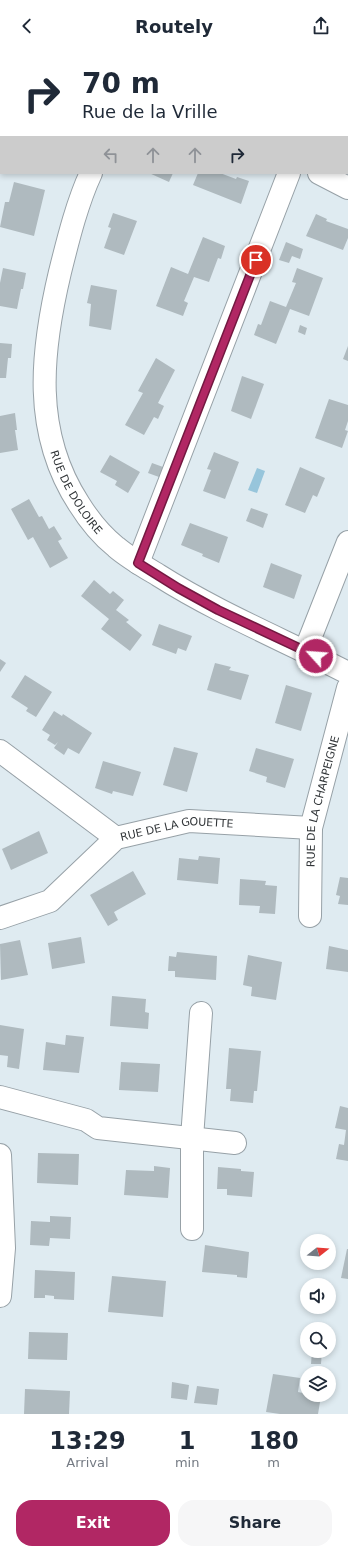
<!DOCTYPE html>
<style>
:root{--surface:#fff;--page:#f6f6f7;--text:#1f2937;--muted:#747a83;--accent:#b12764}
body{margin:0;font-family:"DejaVu Sans",sans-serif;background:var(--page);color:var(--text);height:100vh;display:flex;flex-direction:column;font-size:15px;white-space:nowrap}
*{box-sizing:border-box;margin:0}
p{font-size:13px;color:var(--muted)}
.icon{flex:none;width:22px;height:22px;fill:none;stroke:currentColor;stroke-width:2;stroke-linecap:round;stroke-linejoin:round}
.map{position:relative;height:1362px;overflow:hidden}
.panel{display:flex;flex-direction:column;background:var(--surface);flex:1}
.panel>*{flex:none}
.hud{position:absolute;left:0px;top:0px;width:348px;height:122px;box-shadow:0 2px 6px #0003;background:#fff;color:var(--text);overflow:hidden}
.needle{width:26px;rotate:73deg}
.buttons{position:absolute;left:300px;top:1182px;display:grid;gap:8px}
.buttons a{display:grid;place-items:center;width:36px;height:36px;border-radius:50%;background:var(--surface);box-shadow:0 2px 6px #0003;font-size:20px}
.pin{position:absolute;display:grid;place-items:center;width:34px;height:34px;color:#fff;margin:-17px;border:2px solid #fff;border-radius:50%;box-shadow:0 1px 4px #0007}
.me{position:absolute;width:44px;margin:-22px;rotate:296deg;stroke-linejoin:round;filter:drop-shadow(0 0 3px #0008)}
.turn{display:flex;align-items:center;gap:14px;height:84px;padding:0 16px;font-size:18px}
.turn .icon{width:52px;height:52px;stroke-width:2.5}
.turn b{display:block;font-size:28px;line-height:34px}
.lanes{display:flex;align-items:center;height:38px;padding:0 16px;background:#0003;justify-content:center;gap:20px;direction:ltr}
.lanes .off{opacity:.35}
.eta{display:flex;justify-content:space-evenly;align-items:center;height:68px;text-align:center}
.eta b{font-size:24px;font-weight:700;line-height:28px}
.action{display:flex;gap:8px;margin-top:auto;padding:8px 16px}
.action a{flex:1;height:46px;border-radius:16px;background:var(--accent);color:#fff;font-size:16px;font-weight:700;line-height:46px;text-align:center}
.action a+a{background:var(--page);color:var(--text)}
header{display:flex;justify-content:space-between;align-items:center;height:52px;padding:0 16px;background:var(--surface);font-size:18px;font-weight:700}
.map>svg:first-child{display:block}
.water{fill:#97c5db}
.building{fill:#afbabf}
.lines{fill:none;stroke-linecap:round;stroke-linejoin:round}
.minor-casing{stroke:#97a1a7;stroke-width:24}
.minor{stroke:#fff;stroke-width:22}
.route-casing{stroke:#731941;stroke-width:10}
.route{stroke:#b12764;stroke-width:7}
.labels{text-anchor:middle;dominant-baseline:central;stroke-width:3;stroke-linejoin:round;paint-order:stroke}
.street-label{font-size:11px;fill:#323639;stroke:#dfebf1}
</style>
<header><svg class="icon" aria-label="back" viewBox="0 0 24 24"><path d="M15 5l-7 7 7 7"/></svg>Routely<svg class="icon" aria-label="share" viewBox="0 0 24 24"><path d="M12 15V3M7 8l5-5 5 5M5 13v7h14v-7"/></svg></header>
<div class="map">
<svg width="348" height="1362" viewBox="0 0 348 1362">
<rect width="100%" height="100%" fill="#dfebf1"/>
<polygon class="water" points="257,416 265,419 257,441 248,438"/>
<g class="building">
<polygon points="149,121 173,121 169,130"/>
<polygon points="198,121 220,121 236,127 237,125 249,129 241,152 193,133"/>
<polygon points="14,130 45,138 34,184 0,175 5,150 9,150"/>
<polygon points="113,161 137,169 124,203 104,196 111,176 108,175"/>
<polygon points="316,162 327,167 326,169 348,177 348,186 343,198 306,184"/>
<polygon points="203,185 225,194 221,207 218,206 209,230 194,225 184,249 188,251 183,264 156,254 171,215 188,222"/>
<polygon points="286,190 303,197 300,207 292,204 289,211 279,208"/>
<polygon points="3,216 26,221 23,237 21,237 17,257 0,254 0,231"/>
<polygon points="297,216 323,226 309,264 290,257 276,292 254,283 258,272 261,273 270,249 286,255 296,231 292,230"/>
<polygon points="91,233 117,238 111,278 89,274 91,252 87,251"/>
<polygon points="300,273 307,276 305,283 298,280"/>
<polygon points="0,291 12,292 11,306 8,306 6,326 0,326"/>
<polygon points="348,294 348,309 343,307"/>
<polygon points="156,306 175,318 158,351 164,354 158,367 154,365 144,383 125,373 143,341 138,339"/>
<polygon points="242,324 264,332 251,367 231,359"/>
<polygon points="329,347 348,353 348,369 345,378 348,379 342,396 315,386"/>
<polygon points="15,361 17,378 15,378 18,398 0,401 0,364"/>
<polygon points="214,400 239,410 225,447 203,439 211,418 207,417"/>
<polygon points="110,403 140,420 128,441 115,433 117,429 100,420"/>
<polygon points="152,411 163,415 159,425 148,421"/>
<polygon points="300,415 325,426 317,445 313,443 305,461 285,453"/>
<polygon points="29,447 39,465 42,464 49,477 54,474 62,487 58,489 68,506 50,516 33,485 28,488 11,457"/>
<polygon points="251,456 268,462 263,476 246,469"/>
<polygon points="190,471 228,485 219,511 202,504 203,502 181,493"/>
<polygon points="271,511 302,523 294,547 263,535"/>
<polygon points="94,528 110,542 113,539 124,548 116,558 129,568 126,570 142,583 130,599 101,577 109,567 81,544"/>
<polygon points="159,572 192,584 186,599 178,596 176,602 152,593"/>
<polygon points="0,607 6,611 0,620"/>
<polygon points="215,611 231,615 229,618 249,623 241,648 207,638"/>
<polygon points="25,623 52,640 36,665 26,659 28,656 11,645"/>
<polygon points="286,633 312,641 301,679 275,671"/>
<polygon points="54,659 62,664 63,662 92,681 79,702 68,696 64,703 54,696 58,690 55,693 47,688 50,683 42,678"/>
<polygon points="174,695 198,701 187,740 163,733"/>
<polygon points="256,696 294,707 285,736 266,730 267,725 249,719"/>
<polygon points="103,709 141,720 133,744 113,739 112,742 95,736"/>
<polygon points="39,779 48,801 11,818 2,797"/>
<polygon points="199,804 220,806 218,832 177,828 179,806 198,808"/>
<polygon points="133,819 146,842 114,860 118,868 108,874 90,843"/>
<polygon points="340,825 348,826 348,853 338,852 340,844 336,843"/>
<polygon points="240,827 266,829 265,833 277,834 275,862 259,861 260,854 239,853"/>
<polygon points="81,885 85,911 52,917 48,891"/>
<polygon points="20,888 28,923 1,928 0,892"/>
<polygon points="329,894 348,898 348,920 326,917"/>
<polygon points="177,900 217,904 216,928 175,925 175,919 168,919 169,904 176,905"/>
<polygon points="248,903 282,910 276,948 251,944 252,935 243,933"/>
<polygon points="112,944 146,947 145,960 149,961 148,977 110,974"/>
<polygon points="0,973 24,977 19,1017 7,1015 8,1004 0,1003"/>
<polygon points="66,983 84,985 79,1021 43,1018 46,990 65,993"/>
<polygon points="229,996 261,999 257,1039 254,1039 253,1051 230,1049 231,1037 226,1037"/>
<polygon points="121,1010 160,1012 158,1040 119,1038"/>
<polygon points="340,1054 348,1056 348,1109 336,1107 339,1092 344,1093 346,1078 335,1076"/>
<polygon points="38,1101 79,1102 78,1133 37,1131"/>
<polygon points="154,1114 170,1116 168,1146 124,1143 126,1118 154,1119"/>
<polygon points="218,1115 241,1117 241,1119 254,1120 252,1145 227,1143 227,1137 217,1137"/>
<polygon points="50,1164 71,1165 70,1187 50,1186 49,1194 30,1193 31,1169 50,1170"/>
<polygon points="205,1193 249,1200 247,1226 237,1225 237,1223 202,1220"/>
<polygon points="347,1197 348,1197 348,1227 341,1226"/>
<polygon points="35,1218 75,1220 74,1248 54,1247 54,1244 45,1243 45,1246 34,1246"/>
<polygon points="112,1224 166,1229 163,1265 108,1260"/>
<polygon points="29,1280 68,1281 67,1308 28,1307"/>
<polygon points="312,1299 322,1299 321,1312 311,1312"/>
<polygon points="273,1322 300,1326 298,1340 307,1342 307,1343 321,1344 318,1362 280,1362 266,1360"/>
<polygon points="172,1330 189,1333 187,1348 171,1346"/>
<polygon points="197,1334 219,1337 217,1353 194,1351"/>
<polygon points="25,1337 70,1339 69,1362 24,1362"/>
</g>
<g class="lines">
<g class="minor-casing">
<g id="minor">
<polyline points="147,1 148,0"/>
<polyline points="286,1 286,0"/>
<path id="s1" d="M91,121c-14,30 -23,67 -31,99 -19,80 -28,160 19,232 10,16 22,31 37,43 13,11 27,19 42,28 60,38 126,65 190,98"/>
<polyline points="319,121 348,136"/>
<polyline points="138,511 289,121"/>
<polyline points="305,599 348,490"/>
<polyline points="0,699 116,786"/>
<path id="s2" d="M310,864l1,-88 37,-140"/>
<path id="s3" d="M0,866l50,-17 66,-63 73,-17 122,7"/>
<polyline points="0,1045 86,1068 98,1076 235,1091"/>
<polyline points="0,1103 4,1196 0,1244"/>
<polyline points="192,1177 192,1086 201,961"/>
</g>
</g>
<use href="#minor" class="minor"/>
</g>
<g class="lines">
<g class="route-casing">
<polyline id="route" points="256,208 138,511 178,536 218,558 316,604"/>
</g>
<use href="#route" class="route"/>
</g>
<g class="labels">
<g class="street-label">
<text stroke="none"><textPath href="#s1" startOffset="332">RUE DE DOLOIRE</textPath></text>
<text stroke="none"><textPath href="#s2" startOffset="116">RUE DE LA CHARPEIGNE</textPath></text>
<text stroke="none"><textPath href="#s3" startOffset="206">RUE DE LA GOUETTE</textPath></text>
</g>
</g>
</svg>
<div class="buttons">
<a><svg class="needle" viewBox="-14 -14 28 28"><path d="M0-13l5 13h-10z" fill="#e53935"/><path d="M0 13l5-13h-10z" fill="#747a83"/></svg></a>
<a><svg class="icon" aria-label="sound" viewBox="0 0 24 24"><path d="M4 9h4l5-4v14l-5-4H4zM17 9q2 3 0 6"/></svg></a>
<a><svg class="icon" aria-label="search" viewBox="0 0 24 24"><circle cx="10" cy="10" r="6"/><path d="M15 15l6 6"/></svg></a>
<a><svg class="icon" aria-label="layers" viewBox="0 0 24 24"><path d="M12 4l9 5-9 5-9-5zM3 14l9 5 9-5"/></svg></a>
</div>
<div class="pin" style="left:256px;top:208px;background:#d93025"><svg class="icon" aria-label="arrive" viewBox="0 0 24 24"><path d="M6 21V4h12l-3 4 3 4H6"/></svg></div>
<svg class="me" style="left:316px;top:604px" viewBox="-20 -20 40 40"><circle r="17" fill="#b12764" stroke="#fff" stroke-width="3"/><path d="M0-11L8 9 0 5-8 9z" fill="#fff"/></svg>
<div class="hud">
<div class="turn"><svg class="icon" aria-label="right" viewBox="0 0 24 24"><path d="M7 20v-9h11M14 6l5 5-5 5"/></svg><div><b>70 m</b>Rue de la Vrille</div></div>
<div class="lanes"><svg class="icon off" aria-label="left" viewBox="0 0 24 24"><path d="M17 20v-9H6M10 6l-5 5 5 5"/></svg><svg class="icon off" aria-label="ahead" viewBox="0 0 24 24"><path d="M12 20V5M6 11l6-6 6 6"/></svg><svg class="icon off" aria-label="ahead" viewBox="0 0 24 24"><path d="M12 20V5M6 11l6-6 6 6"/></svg><svg class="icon" aria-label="right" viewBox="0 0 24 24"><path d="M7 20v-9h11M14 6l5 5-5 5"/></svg></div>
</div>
</div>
<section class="panel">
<div class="eta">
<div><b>13:29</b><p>Arrival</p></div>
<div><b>1</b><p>min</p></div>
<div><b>180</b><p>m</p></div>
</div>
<div class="action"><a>Exit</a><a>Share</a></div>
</section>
